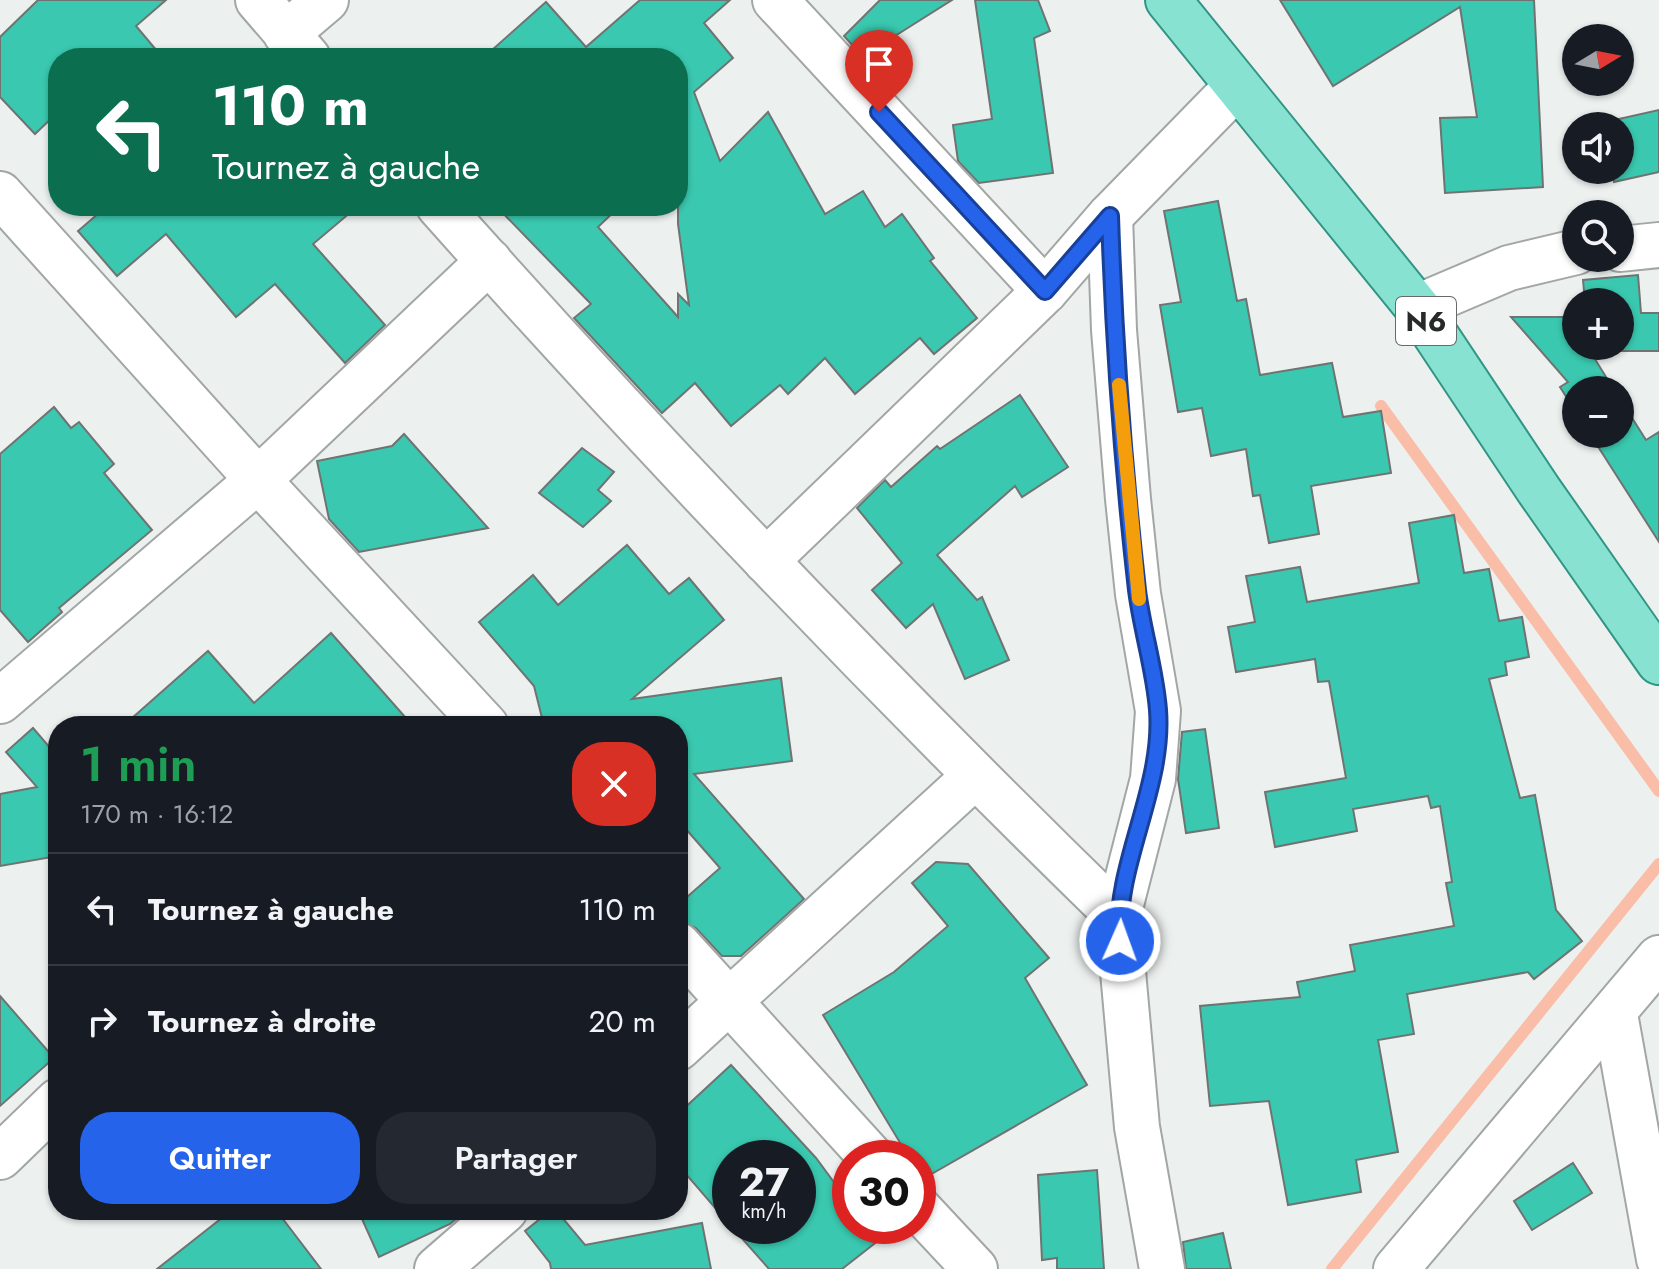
<!DOCTYPE html>
<html lang="fr">
<meta charset="utf-8">
<style>
:root{--surface:#171b24;--page:#242831;--text:#f1f3f6;--muted:#9ea1a6;--line:#363941;--accent:#2563eb}
body{margin:0;font-family:Jost,sans-serif;background:var(--page);color:var(--text);height:100vh;display:flex;flex-direction:column;font-size:30px;white-space:nowrap}
*{box-sizing:border-box;margin:0}
p{font-size:26px;color:var(--muted)}
.icon{flex:none;width:44px;height:44px;fill:none;stroke:currentColor;stroke-width:2;stroke-linecap:round;stroke-linejoin:round}
.map{position:relative;flex:1;overflow:hidden}
.drawer{position:absolute;left:48px;top:716px;width:640px;height:504px;display:flex;flex-direction:column;background:var(--surface);border-radius:32px;box-shadow:0 2px 6px #0004}
.drawer>*{flex:none}
.guide{position:absolute;left:48px;top:48px;width:640px;height:168px;border-radius:32px;box-shadow:0 2px 6px #0004;background:#0b6e4f;color:#fff;overflow:hidden}
.needle{width:52px;rotate:80deg}
.tools{position:absolute;left:1562px;top:24px;display:grid;gap:16px}
.tools a{display:grid;place-items:center;width:72px;height:72px;border-radius:50%;background:var(--surface);box-shadow:0 2px 6px #0004;font-size:40px}
.speed{position:absolute;left:712px;top:1140px;display:flex;gap:16px;font-size:40px;font-weight:700;text-align:center}
.speed>*{display:grid;place-content:center;width:104px;height:104px;border-radius:50%;background:var(--surface);box-shadow:0 2px 6px #0004;line-height:1}
.speed small{font-size:20px;font-weight:400}
.speed .limit{border:12px solid #d22;background:#fff;color:#111}
.pin{position:absolute;display:grid;place-items:center;width:68px;height:68px;color:#fff;margin:-82px -34px;border-radius:50% 50% 50% 0;rotate:-45deg;box-shadow:0 0 8px #0007}
.pin .icon{rotate:45deg}
.me{position:absolute;width:88px;margin:-44px;rotate:2deg;stroke-linejoin:round;filter:drop-shadow(0 0 6px #0008)}
.turn{display:flex;align-items:center;gap:28px;height:168px;padding:0 32px;font-size:36px}
.turn .icon{width:104px;height:104px;stroke-width:2.5}
.turn b{display:block;font-size:56px;line-height:68px}
.round{display:grid;place-items:center;flex:none;width:84px;height:84px;border-radius:32px;background:var(--page)}
.headline{display:flex;align-items:center;justify-content:space-between;height:136px;padding:0 32px}
h1{font-size:48px;font-weight:600;line-height:60px;color:#1e9e55}
.cta{display:flex;gap:16px;margin-top:auto;padding:16px 32px}
.cta a{flex:1;height:92px;border-radius:32px;background:var(--accent);color:#fff;font-size:32px;font-weight:600;line-height:92px;text-align:center}
.cta a+a{background:var(--page);color:var(--text)}
ul{padding:0;list-style:none}
li{display:flex;align-items:center;gap:24px;height:112px;padding:0 32px;border-top:2px solid var(--line)}
li div{flex:1}
li b{display:block;font-size:30px}
li em{font-style:normal}
.map>svg:first-child{display:block}
.lines{fill:none;stroke-linecap:round;stroke-linejoin:round}
.stream{stroke:#f9bda8;stroke-width:12}
.building{fill:#3ac9b0;stroke:#6f7472;stroke-width:2}
.minor-casing{stroke:#a2a6a5;stroke-width:48}
.tertiary-casing{stroke:#a2a6a5;stroke-width:48}
.primary-casing{stroke:#329584;stroke-width:48}
.minor{stroke:#fff;stroke-width:44}
.tertiary{stroke:#fff;stroke-width:44}
.primary{stroke:#87e2d2;stroke-width:44}
.route-casing{stroke:#184099;stroke-width:20}
.route{stroke:#2563eb;stroke-width:14}
.slow{stroke:#f59e0b;stroke-width:14}
.labels{text-anchor:middle;dominant-baseline:central;stroke-width:8;stroke-linejoin:round;paint-order:stroke}
.shield{fill:#fff;stroke:#686a6a;stroke-width:2}
.shield-label{font-size:28px;font-weight:bold;fill:#282a2a}
</style>
<div class="map">
<svg width="1659" height="1269" viewBox="0 0 1659 1269">
<rect width="100%" height="100%" fill="#ecf1f0"/>
<g class="lines">
<g class="stream">
<polyline points="1381,406 1659,791"/>
<polyline points="1332,1269 1659,864"/>
</g>
</g>
<g class="building">
<polygon points="38,0 166,0 136,26 163,58 58,58 58,112 35,134 0,97 0,37"/>
<polygon points="640,0 730,0 704,23 733,58 694,92 720,161 768,112 825,214 863,191 885,227 902,214 934,258 930,261 977,318 934,354 920,338 855,394 825,358 788,394 780,385 731,426 695,383 662,413 574,318 591,304 496,206 620,206 598,227 678,317 678,294 689,305 678,224 678,58 483,58 546,2 586,47"/>
<polygon points="880,0 952,0 895,36 908,58 880,76 844,36"/>
<polygon points="975,0 1038,0 1050,31 1034,38 1053,173 979,183 958,161 953,125 992,119"/>
<polygon points="1280,0 1534,0 1543,187 1445,193 1440,118 1477,117 1460,7 1333,86"/>
<polygon points="1659,110 1659,172 1614,182 1612,170 1620,170 1620,126 1602,126 1601,123"/>
<polygon points="1218,201 1237,301 1246,299 1260,375 1332,363 1343,417 1381,411 1391,473 1311,486 1319,534 1269,543 1260,495 1253,496 1246,449 1211,456 1202,408 1178,412 1160,305 1181,302 1164,211"/>
<polygon points="107,206 358,206 313,244 385,325 345,363 275,284 236,317 166,234 117,276 78,231"/>
<polygon points="1638,275 1641,313 1659,313 1659,351 1590,351 1614,390 1576,390 1576,412 1560,387 1568,382 1511,317 1576,317 1576,346 1620,346 1620,302 1585,302 1583,280"/>
<polygon points="1020,395 1068,467 1022,497 1015,486 937,555 977,600 982,597 1009,660 965,679 933,604 906,628 872,590 902,563 857,508 885,480 891,487 937,446 940,449"/>
<polygon points="1620,399 1646,440 1659,432 1659,542 1590,434 1620,434"/>
<polygon points="54,407 71,428 79,422 114,464 104,473 152,530 59,608 62,612 28,642 0,610 0,454"/>
<polygon points="404,434 488,528 359,552 329,519 317,461 392,446"/>
<polygon points="582,448 614,472 598,490 611,501 583,527 539,493"/>
<polygon points="1454,515 1464,573 1489,569 1499,621 1522,617 1529,657 1505,662 1507,675 1489,679 1520,798 1535,795 1556,910 1582,941 1534,979 1528,972 1407,994 1414,1034 1378,1040 1398,1152 1356,1160 1361,1192 1288,1205 1269,1101 1210,1106 1200,1006 1300,997 1297,982 1355,971 1350,945 1454,926 1446,883 1452,882 1440,806 1431,808 1428,796 1353,809 1357,831 1275,847 1265,792 1346,778 1329,681 1318,682 1315,659 1236,672 1228,627 1255,622 1246,576 1300,567 1307,602 1419,583 1409,523"/>
<polygon points="627,545 669,594 689,578 724,620 632,699 781,678 792,761 694,774 804,899 741,956 722,956 696,928 678,920 678,905 720,868 678,820 678,726 544,726 534,686 479,622 533,575 558,605"/>
<polygon points="331,633 413,726 123,726 208,651 254,703"/>
<polygon points="33,728 58,757 58,856 0,866 0,794 37,787 6,752"/>
<polygon points="1205,729 1219,828 1186,833 1178,779 1182,732"/>
<polygon points="936,862 968,864 1049,958 1025,978 1087,1085 928,1176 918,1164 918,1158 913,1158 902,1146 823,1015 894,972 948,926 912,883"/>
<polygon points="0,996 54,1058 0,1106"/>
<polygon points="731,1065 816,1158 850,1204 850,1226 897,1226 842,1269 769,1269 731,1226 798,1226 798,1158 730,1158 730,1225 678,1165 678,1114"/>
<polygon points="1573,1163 1592,1193 1532,1230 1514,1201"/>
<polygon points="1097,1170 1104,1269 1057,1269 1057,1258 1042,1260 1038,1175"/>
<polygon points="232,1210 276,1210 321,1269 157,1269"/>
<polygon points="358,1210 467,1210 450,1224 379,1257"/>
<polygon points="551,1210 556,1210 585,1245 702,1223 711,1269 551,1269 550,1263 525,1231"/>
<polygon points="1223,1233 1231,1269 1186,1269 1183,1242"/>
</g>
<g class="lines">
<g class="minor-casing">
<g id="minor">
<polyline points="258,0 308,58"/>
<polyline points="775,0 1045,291"/>
<polyline points="286,34 326,0"/>
<polyline points="0,194 258,480 486,726"/>
<path d="M439,206c218,245 445,482 679,710"/>
<polyline points="1110,216 1114,330 1128,499 1138,594 1158,711 1153,779 1118,916 1137,1127 1162,1269"/>
<polyline points="1620,249 1659,245"/>
<polyline points="1417,307 1509,268 1576,252"/>
<polyline points="766,561 1045,291 1110,216 1237,86"/>
<polyline points="0,701 258,480 489,261"/>
<polyline points="678,945 872,1158"/>
<polyline points="1615,1014 1659,1259"/>
<polyline points="678,1048 975,776"/>
<polyline points="0,1157 58,1101"/>
<polyline points="918,1208 975,1269"/>
<polyline points="437,1269 505,1210"/>
</g>
</g>
<g class="tertiary-casing">
<polyline id="tertiary" points="1396,1269 1659,958"/>
</g>
<g class="primary-casing">
<polyline id="primary" points="1168,0 1417,307 1538,489 1659,662"/>
</g>
<use href="#minor" class="minor"/>
<use href="#tertiary" class="tertiary"/>
<use href="#primary" class="primary"/>
</g>
<g class="lines">
<g class="route-casing">
<path id="route" d="M879,112l166,179 65,-75c4,125 13,250 27,374 5,40 18,80 21,120 6,79 -44,155 -38,231"/>
</g>
<use href="#route" class="route"/>
<polyline class="slow" points="1119,385 1139,599"/>
</g>
<g class="labels">
<rect class="shield" x="1396" y="297" width="60" height="48" rx="6"/>
<g class="shield-label">
<text x="1426" y="321">N6</text>
</g>
</g>
</svg>
<div class="tools">
<a><svg class="needle" viewBox="-14 -14 28 28"><path d="M0-13l5 13h-10z" fill="#e53935"/><path d="M0 13l5-13h-10z" fill="#9ea1a6"/></svg></a>
<a><svg class="icon" aria-label="sound" viewBox="0 0 24 24"><path d="M4 9h4l5-4v14l-5-4H4zM17 9q2 3 0 6"/></svg></a>
<a><svg class="icon" aria-label="search" viewBox="0 0 24 24"><circle cx="10" cy="10" r="6"/><path d="M15 15l6 6"/></svg></a>
<a>+</a>
<a>−</a>
</div>
<div class="speed"><div>27<small>km/h</small></div><div class="limit">30</div></div>
<div class="pin" style="left:879px;top:112px;background:#d93025"><svg class="icon" aria-label="arrive" viewBox="0 0 24 24"><path d="M6 21V4h12l-3 4 3 4H6"/></svg></div>
<svg class="me" style="left:1120px;top:941px" viewBox="-20 -20 40 40"><circle r="17" fill="#2563eb" stroke="#fff" stroke-width="3"/><path d="M0-11L8 9 0 5-8 9z" fill="#fff"/></svg>
<div class="guide">
<div class="turn"><svg class="icon" aria-label="left" viewBox="0 0 24 24"><path d="M17 20v-9H6M10 6l-5 5 5 5"/></svg><div><b>110 m</b>Tournez à gauche</div></div>
</div>
<section class="drawer">
<div class="headline"><div><h1>1 min</h1><p>170 m · 16:12</p></div><a class="round" style="background:#d93025;color:#fff"><svg class="icon" aria-label="close" viewBox="0 0 24 24"><path d="M6 6l12 12M18 6L6 18"/></svg></a></div>
<ul>
<li><svg class="icon" aria-label="left" viewBox="0 0 24 24"><path d="M17 20v-9H6M10 6l-5 5 5 5"/></svg><div><b>Tournez à gauche</b></div><em>110 m</em></li>
<li><svg class="icon" aria-label="right" viewBox="0 0 24 24"><path d="M7 20v-9h11M14 6l5 5-5 5"/></svg><div><b>Tournez à droite</b></div><em>20 m</em></li>
</ul>
<div class="cta"><a>Quitter</a><a>Partager</a></div>
</section>
</div>
